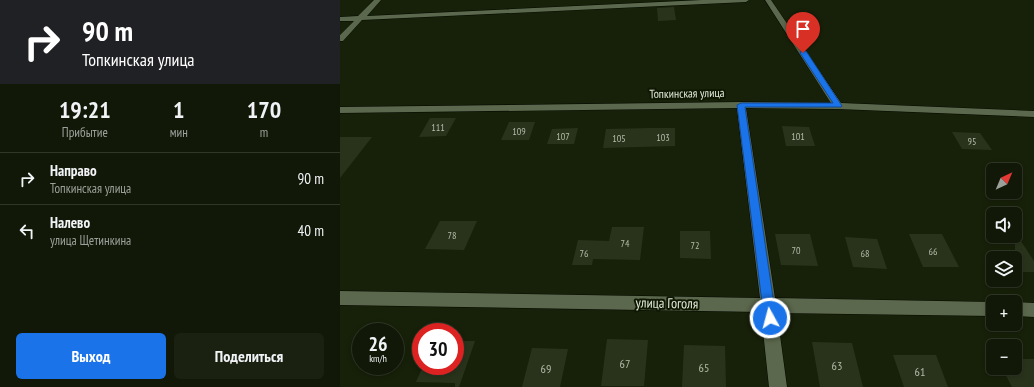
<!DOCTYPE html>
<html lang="ru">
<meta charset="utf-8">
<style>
:root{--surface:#111807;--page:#1a2111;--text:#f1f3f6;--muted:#9ca09b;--line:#303728;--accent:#1a73e8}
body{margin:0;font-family:"PT Sans Narrow",sans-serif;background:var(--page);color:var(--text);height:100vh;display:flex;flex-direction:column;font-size:15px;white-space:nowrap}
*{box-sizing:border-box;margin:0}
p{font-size:13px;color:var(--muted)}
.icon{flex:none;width:22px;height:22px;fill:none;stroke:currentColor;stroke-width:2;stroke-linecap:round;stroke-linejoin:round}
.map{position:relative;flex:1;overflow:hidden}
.panel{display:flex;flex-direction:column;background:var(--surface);width:340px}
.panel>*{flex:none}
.banner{background:#202124;color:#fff;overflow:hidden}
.needle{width:26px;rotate:44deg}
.tools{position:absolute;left:646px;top:163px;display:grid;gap:8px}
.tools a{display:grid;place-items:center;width:36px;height:36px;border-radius:6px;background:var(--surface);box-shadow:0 2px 6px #0003,0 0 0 1px var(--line);font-size:20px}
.speed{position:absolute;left:12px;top:323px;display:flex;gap:8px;font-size:20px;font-weight:700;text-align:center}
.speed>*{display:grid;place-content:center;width:52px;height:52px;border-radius:50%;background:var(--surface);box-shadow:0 2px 6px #0003,0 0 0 1px var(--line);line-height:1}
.speed small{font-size:10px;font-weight:400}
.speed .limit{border:6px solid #d22;background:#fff;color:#111}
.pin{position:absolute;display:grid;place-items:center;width:34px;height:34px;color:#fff;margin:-41px -17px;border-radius:50% 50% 50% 0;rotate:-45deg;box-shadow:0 0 4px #0007}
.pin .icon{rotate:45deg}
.me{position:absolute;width:44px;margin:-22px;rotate:353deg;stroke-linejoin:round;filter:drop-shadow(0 0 3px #0008)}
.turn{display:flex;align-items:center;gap:14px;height:84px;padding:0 16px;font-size:18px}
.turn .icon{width:52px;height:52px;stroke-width:2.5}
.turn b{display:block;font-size:28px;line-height:34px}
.eta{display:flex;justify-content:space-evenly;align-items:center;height:68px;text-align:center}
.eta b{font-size:24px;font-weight:800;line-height:28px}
.cta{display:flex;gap:8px;margin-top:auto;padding:8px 16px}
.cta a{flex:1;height:46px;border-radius:6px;background:var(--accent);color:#fff;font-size:16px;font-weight:800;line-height:46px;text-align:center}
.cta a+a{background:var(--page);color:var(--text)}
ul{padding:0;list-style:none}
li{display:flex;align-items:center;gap:12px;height:52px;padding:0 16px;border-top:1px solid var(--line)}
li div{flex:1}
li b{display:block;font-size:15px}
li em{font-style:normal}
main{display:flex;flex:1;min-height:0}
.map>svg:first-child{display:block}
.building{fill:#29331b}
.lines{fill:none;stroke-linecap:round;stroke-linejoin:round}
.street-casing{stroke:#040a00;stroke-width:1}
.street{fill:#5c684d;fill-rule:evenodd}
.route{fill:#1a73e8;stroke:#114b97}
.labels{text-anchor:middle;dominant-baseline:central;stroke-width:4;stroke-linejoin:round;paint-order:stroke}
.number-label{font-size:10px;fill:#b4bcaa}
.street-label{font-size:12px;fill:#e2e9da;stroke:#0e1702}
.near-number-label{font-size:12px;fill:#b4bcaa}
.near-street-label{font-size:14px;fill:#e2e9da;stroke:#0e1702}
</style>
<main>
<section class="panel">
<div class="banner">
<div class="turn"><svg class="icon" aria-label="right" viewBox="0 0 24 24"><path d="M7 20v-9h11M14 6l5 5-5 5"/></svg><div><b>90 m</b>Топкинская улица</div></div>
</div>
<div class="eta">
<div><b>19:21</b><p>Прибытие</p></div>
<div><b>1</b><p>мин</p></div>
<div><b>170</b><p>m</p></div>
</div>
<ul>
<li><svg class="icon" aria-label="right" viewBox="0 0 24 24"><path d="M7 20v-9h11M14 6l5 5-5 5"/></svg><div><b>Направо</b><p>Топкинская улица</p></div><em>90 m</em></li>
<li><svg class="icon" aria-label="left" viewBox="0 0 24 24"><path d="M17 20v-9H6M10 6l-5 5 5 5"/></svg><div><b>Налево</b><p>улица Щетинкина</p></div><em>40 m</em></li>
</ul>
<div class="cta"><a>Выход</a><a>Поделиться</a></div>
</section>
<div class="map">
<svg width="694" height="387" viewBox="0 0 694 387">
<rect width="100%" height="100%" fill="#172009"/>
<g class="building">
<polygon points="334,7 336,20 318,21 317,8"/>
<polygon points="90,118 116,118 106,136 79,137"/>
<polygon points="169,122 195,122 189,140 161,140"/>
<polygon points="442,126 469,127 475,146 446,146"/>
<polygon points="238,128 234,144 207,144 212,129"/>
<polygon points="311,128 335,128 335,146 263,148 266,129"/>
<polygon points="612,132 640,133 652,150 622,149"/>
<polygon points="0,137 32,137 0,178"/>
<polygon points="100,221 137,221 124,250 85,249"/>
<polygon points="272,227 304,227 300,260 253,259 252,265 232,265 238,240 269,241"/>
<polygon points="340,231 370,231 371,259 340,258"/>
<polygon points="675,232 694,261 694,272 675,272"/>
<polygon points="435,234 470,234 478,266 441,265"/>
<polygon points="569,234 602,234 619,267 583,267"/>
<polygon points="505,237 537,239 547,269 513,267"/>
<polygon points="267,339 308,340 304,386 261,386"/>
<polygon points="115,341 135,341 119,387 115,387 115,383 76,382 83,366 115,366"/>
<polygon points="472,342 512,343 523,387 480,387"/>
<polygon points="344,345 385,346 386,387 342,387"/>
<polygon points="192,348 228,349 220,387 182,387"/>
<polygon points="553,355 596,355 608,387 564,387"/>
<polygon points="675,359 694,359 694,387 672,387 662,368 675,368"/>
</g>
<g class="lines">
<g class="street-casing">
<g id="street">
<polygon points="34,0 41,0 27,16 362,0 409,0 406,2 22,20 3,41 0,41 0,35 14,21 0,21 0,17 18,16"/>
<polygon points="425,0 431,0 501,103 694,111 694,117 498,109 406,108 435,298 653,302 653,316 437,313 447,387 429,387 421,312 0,305 0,291 420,298 397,108 0,113 0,107 401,102 491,103"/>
<polygon points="674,302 675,302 694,303 694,317 675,316"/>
</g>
</g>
<use href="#street" class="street"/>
</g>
<polygon class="route" points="461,51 466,51 502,106 501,107 405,107 436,318 434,322 430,324 426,322 424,318 397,105 401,103 493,103 460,53"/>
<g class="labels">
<g class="number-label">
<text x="98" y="127">111</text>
<text x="179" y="131">109</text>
<text x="223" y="136">107</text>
<text x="458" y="136">101</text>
<text x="323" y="137">103</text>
<text x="279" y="138">105</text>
<text x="632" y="141">95</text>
<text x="112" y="235">78</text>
<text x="285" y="243">74</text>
<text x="355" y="245">72</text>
<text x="456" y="250">70</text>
<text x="593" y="251">66</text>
<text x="244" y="253">76</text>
<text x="525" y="253">68</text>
</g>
<g class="street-label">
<text transform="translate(347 93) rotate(-1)">Топкинская улица</text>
</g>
<g class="near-number-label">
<text x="285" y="363">67</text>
<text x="497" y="365">63</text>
<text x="364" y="367">65</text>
<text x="206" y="368">69</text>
<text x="580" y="371">61</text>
</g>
<g class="near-street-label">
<text transform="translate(327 303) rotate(1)">улица Гоголя</text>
</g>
</g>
</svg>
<div class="tools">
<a><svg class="needle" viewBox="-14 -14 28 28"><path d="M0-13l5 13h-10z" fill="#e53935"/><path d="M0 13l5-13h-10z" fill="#9ca09b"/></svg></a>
<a><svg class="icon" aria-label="sound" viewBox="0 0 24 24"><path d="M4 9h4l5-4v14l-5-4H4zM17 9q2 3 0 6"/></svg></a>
<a><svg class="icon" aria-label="layers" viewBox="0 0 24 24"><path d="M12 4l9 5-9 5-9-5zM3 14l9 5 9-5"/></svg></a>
<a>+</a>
<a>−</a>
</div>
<div class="speed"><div>26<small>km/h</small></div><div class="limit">30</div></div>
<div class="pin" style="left:463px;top:53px;background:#d93025"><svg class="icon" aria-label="arrive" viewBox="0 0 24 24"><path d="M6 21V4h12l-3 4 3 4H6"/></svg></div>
<svg class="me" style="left:430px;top:318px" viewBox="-20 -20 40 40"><circle r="17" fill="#1a73e8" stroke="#fff" stroke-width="3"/><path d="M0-11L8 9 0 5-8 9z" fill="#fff"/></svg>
</div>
</main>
